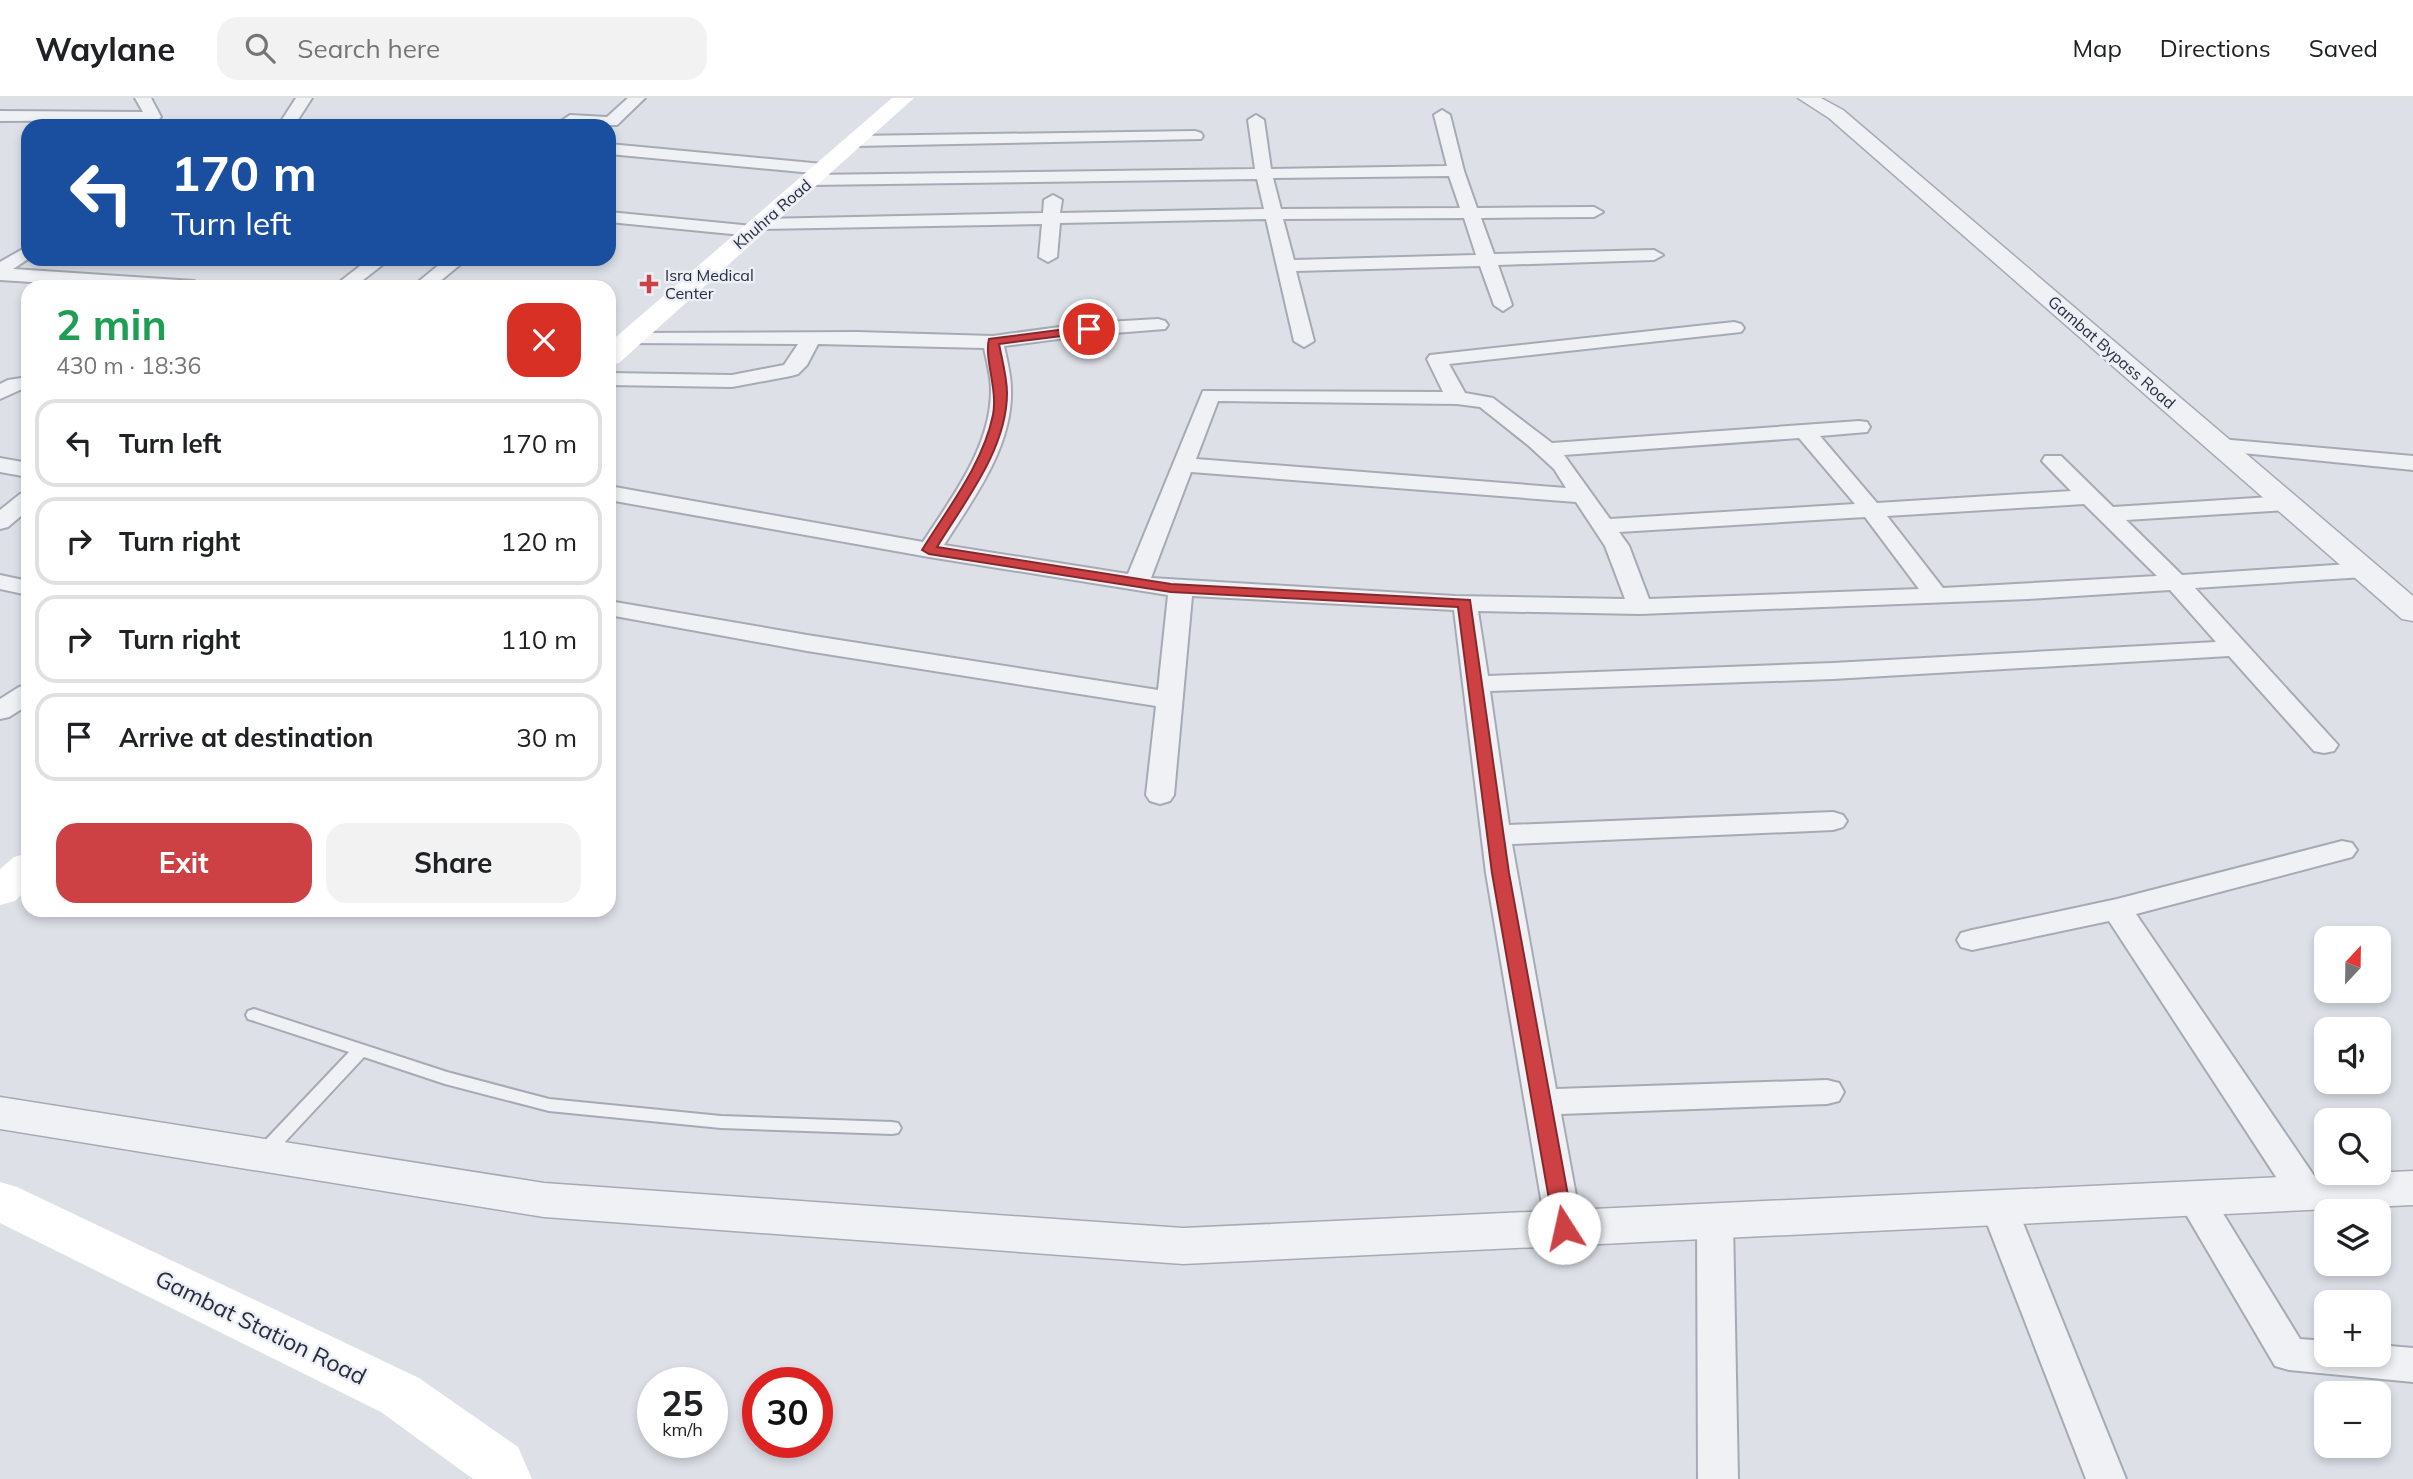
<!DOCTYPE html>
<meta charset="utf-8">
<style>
:root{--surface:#fff;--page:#f2f2f2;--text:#202124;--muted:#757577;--line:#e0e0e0;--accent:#cd4144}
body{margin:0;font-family:Mulish,sans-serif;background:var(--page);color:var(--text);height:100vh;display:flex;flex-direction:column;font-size:26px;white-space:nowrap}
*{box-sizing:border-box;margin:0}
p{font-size:23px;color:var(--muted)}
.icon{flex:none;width:38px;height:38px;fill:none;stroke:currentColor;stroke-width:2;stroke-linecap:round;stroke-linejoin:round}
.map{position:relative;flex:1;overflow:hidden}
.sheet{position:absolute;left:21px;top:182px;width:595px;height:637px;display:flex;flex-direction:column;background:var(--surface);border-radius:21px;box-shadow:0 4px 10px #0003}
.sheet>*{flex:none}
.top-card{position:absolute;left:21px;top:21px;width:595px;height:147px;border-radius:21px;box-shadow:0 4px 10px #0003;background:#1a4fa0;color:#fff;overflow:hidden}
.needle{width:46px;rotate:22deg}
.fabs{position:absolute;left:2314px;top:828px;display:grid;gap:14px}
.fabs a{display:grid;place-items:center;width:77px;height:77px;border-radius:14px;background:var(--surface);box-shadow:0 4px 10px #0003;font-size:35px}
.speed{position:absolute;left:637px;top:1269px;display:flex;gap:14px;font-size:35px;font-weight:700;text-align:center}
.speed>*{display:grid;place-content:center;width:91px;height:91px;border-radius:50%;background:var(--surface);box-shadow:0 4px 10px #0003;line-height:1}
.speed small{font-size:18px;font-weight:400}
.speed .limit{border:10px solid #d22;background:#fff;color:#111}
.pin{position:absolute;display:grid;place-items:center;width:60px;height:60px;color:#fff;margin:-30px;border:4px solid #fff;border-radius:50%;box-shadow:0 2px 7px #0007}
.me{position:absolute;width:77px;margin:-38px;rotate:350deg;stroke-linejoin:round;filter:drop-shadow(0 0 5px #0008)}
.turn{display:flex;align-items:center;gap:24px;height:147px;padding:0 35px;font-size:32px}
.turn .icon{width:91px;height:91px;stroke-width:2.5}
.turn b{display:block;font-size:49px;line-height:60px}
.round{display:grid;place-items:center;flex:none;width:74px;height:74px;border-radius:21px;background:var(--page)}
.head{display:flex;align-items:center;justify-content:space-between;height:119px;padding:0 35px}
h1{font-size:42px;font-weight:700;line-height:52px;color:#1e9e55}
.action{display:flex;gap:14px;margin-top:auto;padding:14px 35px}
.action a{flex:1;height:80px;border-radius:21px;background:var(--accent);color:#fff;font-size:28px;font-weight:700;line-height:80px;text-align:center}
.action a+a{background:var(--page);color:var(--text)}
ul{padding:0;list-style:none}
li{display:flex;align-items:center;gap:21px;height:88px;margin:0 14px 10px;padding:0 21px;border:4px solid var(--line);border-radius:21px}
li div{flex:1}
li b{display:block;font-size:26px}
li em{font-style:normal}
header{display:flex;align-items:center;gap:42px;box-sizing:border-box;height:98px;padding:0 35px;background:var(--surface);border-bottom:2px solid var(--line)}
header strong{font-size:33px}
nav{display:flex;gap:38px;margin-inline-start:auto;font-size:24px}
.search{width:490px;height:63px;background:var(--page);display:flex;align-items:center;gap:18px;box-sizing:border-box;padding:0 24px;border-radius:21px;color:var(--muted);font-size:26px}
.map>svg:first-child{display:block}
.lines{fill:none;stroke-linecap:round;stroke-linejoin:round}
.service-casing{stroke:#a6aab4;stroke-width:4}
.minor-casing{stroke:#a6aab4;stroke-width:4}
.tertiary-casing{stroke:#a6aab4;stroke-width:3}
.service{fill:#f0f1f5;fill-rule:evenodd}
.minor{fill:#f0f1f5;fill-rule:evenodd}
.tertiary{fill:#f0f1f5;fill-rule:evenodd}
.secondary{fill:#fff;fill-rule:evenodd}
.route{fill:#cd4144;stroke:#852a2c;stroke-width:2}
.poi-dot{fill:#cd4144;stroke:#eceff5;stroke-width:2.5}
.labels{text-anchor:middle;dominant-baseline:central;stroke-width:5;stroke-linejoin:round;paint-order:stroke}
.far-street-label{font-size:16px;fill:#272c3e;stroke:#eceff5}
.far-poi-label{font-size:16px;fill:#272c3e;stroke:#eceff5;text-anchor:start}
.near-street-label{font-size:23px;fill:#272c3e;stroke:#eceff5}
</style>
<header>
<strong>Waylane</strong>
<div class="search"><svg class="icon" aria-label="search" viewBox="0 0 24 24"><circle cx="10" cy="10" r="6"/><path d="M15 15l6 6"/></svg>Search here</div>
<nav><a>Map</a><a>Directions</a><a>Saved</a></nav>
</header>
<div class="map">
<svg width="2413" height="1381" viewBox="0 0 2413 1381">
<rect width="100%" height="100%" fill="#dde0e7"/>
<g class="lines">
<g class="service-casing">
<polygon id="service" points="254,911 447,974 549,1001 721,1018 892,1024 898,1025 901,1030 898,1035 892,1036 721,1030 549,1013 445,986 364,959 269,1061 263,1063 257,1061 254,1056 257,1051 349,954 248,921 246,917 248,913"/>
</g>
<g class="minor-casing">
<g id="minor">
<polygon points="135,0 151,0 161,19 158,22 0,23 0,13 143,14"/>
<polygon points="296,0 312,0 294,28 278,28"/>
<polygon points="628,0 645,0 617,27 554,28 570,17 607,19"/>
<path d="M1442,12l8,5 14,56 13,37 117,-1 9,5 -9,5 -113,1 13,36 160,-4 9,5 -9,5 -156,5 14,40 -9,6 -9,-6 -14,-39 -184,5 18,70 -10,6 -10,-6 -28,-122 -206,4 -3,34 -9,5 -9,-5 3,-33 -283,5 -1,6 -6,1 -143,-14v-10l144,14 1,-6 6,-1 283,-6 1,-13 9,-5 9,5 -2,13 204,-4 -7,-30 -447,6 -8,-5 8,-5 445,-6 -7,-49 8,-5 8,5 7,49 176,-3 -13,-51zM1449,78l11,32 -179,1 -8,-31zM1464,120l12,37 -182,5 -11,-41z"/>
<polygon points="1195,33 1201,35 1203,38 1201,41 855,48 847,43 855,38"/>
<polygon points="609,46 823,66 831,71 823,76 609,56"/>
<polygon points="28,148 28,161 13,171 194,183 203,189 111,189 0,182 0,164"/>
<polygon points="369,161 390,161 354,189 333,189"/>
<polygon points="446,161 467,161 433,189 412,189"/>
<path d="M1158,221l7,2 3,4 -3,4 -76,6 -85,11c3,14 7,29 7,43 2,58 -38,110 -67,156l184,29 75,-183 240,1 -16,-33 3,-4 304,-33 7,2 3,4 -3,4 -292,32 16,29 28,5 59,45 307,-22 8,1 3,5 -3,5 -47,4 57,67 194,-12 -29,-30 3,-5h16l52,51 174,-11 8,2 3,5 -3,5 -8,2 -161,10 56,55 182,-12 8,2 4,5 -4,5 -8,2 -169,11 143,157 -4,6 -10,2 -10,-2 -85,-95 -396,23 -343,12 19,134 324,-13 10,3 4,6 -4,6 -10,3 -321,14 44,245 271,-9 12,3 5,9 -5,9 -12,3 -266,10 21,114 -5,10 -13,4 -13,-4 -5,-10 -60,-355 -32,-263 -262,-14 -18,199 -4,6 -10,3 -10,-3 -4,-6 10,-89 -349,-55 -198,-36v-14l198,34 351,55 10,-95 -239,-38 -320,-57v-14l314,56c29,-45 68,-95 68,-152 0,-14 -4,-28 -7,-42l-166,-4 -11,21 -9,9 -7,2 -59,11 -123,-2v-12l123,2 52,-10 14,-21 -176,-1 -3,-4 10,-6 228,-1 136,4 96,-13zM1218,303l239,3 23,3 49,39 25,23 12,19 -370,-29zM1799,340l56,66 -245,15 -46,-64zM1191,374l385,30 29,44 20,53 -170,-3 -304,-18zM2084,406l73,72 -214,12 -56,-72zM1865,419l54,72 -270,10 -20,-53 -10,-14zM2170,492l46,52 -383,21 -345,13 -10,-65 162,3 388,-15z"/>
<polygon points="28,279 28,291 20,292 0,301 0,286 8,282"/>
<polygon points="2220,341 2413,358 2413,372 2212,352 2209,347 2212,342"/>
<polygon points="0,360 28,365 28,379 0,374"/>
<polygon points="28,394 28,412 8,429 0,431 0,412 20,396"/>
<polygon points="0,477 28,483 28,497 0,491"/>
<polygon points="28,587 28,607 9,619 0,621 0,601 19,589"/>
<polygon points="2342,743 2352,745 2357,752 2352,759 2136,816 2319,1085 2324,1095 2319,1105 2306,1109 2293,1105 2109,823 1972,852 1961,849 1957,842 1961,835 1972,832 2117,801"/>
<polygon points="2195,1087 2208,1091 2300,1241 2326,1243 2326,1256 2378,1256 2378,1247 2413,1250 2413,1284 2289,1272 2275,1268 2177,1101 2182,1091"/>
<polygon points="1999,1096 2012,1100 2017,1110 2126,1381 2086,1381 1981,1110 1986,1100"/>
<polygon points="1715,1109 1728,1113 1733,1123 1738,1381 1698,1381 1697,1123 1702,1113"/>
</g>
</g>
<g class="tertiary-casing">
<g id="tertiary">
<polygon points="1798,0 1821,0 1843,12 2413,498 2413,523 2402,521 1829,20"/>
<polygon points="0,999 544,1085 1183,1130 2413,1073 2413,1107 1183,1166 544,1119 0,1031"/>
</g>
</g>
<use href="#service" class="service"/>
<use href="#minor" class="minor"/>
<use href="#tertiary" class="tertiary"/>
<g class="secondary">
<polygon points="892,0 914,0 619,265 609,267 609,245"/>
<polygon points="28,755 28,790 15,803 0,807 0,771 14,759"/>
<polygon points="0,1084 17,1089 419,1280 518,1349 532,1381 473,1381 381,1314 0,1125"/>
</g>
</g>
<path class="route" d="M1089,228l4,1v5l-94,12c3,16 8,33 8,49 0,56 -42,108 -70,154l234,37 299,16 39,273 65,355 -3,6 -7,2 -7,-2 -3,-6 -62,-355 -34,-266 -287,-15 -242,-38 -7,-4c26,-42 61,-86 71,-135 5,-26 -9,-56 -4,-76z"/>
<path class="poi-dot" d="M645.5 175.5h7v7h7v7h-7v7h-7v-7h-7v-7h7z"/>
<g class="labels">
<g class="far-street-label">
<text transform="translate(772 116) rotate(-41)">Khuhra Road</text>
<text transform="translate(2112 254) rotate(41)">Gambat Bypass Road</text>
</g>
<g class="far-poi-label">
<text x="665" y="177">Isra Medical<tspan x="665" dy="18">Center</tspan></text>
</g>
<g class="near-street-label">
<text transform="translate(261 1229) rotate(26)">Gambat Station Road</text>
</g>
</g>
</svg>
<div class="fabs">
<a><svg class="needle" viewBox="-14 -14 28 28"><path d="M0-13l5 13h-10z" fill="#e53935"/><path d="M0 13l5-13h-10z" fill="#757577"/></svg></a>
<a><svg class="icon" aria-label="sound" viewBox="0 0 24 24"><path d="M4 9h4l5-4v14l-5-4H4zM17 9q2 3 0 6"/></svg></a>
<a><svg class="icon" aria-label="search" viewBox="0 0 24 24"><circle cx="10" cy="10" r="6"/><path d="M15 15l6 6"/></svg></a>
<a><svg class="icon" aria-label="layers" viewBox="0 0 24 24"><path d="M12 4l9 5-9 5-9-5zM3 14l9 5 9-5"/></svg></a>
<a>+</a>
<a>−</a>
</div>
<div class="speed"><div>25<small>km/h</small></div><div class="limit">30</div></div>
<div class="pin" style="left:1089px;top:231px;background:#d93025"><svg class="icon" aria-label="arrive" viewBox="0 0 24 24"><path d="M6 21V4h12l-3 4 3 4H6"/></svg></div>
<svg class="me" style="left:1564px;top:1130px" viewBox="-20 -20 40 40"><circle r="19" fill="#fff"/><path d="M0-13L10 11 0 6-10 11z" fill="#cd4144"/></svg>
<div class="top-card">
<div class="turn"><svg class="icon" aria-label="left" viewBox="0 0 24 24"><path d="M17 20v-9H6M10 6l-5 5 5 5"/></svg><div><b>170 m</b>Turn left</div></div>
</div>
<section class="sheet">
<div class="head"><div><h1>2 min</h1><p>430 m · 18:36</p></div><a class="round" style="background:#d93025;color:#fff"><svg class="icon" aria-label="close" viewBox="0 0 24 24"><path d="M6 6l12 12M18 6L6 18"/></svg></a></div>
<ul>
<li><svg class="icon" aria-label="left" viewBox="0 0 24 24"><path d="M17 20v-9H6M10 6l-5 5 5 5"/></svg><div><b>Turn left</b></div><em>170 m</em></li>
<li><svg class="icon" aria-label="right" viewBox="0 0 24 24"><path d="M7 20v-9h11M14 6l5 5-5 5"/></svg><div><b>Turn right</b></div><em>120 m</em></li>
<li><svg class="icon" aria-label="right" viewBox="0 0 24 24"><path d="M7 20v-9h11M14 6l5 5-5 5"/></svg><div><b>Turn right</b></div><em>110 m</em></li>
<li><svg class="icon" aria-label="arrive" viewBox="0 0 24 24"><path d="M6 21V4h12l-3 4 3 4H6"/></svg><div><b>Arrive at destination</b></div><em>30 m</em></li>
</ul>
<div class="action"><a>Exit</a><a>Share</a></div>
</section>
</div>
